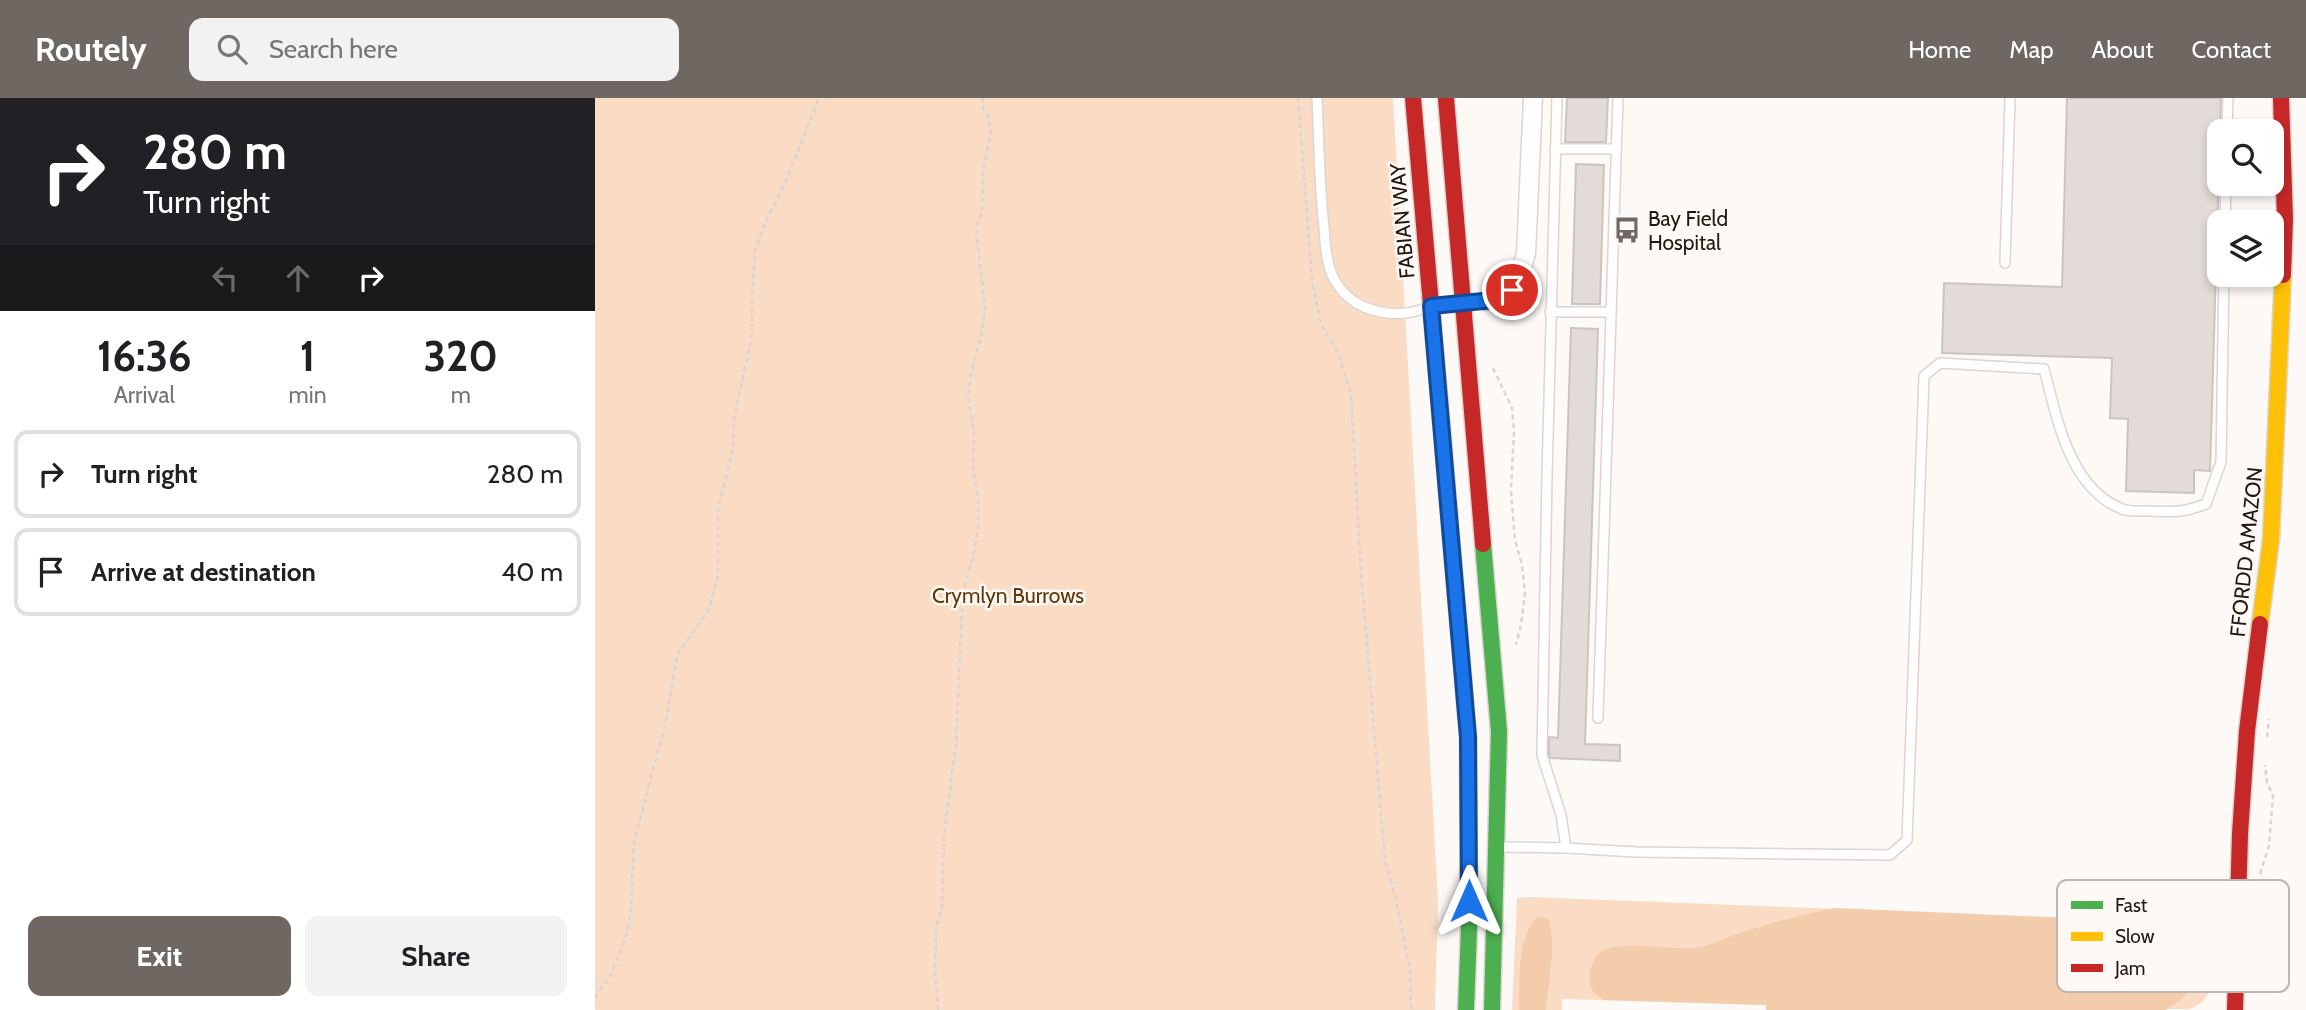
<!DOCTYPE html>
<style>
:root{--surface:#fff;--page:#f2f2f2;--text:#202124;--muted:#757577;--line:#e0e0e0;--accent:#6e6762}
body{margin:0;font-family:Cabin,sans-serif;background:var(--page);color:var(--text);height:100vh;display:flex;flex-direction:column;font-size:26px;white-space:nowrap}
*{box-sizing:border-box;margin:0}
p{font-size:23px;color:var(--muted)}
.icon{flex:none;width:38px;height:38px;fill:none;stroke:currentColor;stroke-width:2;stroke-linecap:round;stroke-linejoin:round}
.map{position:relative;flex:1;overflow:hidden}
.details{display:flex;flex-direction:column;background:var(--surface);width:595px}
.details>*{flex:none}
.guide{background:#202124;color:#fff;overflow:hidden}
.controls{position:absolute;left:1612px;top:21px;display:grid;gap:14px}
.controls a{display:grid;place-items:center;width:77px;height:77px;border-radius:14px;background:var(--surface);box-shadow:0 4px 10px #0003;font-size:35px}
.pin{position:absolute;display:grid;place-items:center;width:60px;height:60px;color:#fff;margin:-30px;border:4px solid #fff;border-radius:50%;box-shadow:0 2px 7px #0007}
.me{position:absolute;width:77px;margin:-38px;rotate:0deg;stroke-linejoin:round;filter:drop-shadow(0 0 5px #0008)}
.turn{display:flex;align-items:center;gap:24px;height:147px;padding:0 28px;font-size:32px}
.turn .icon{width:91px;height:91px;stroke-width:2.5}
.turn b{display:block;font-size:49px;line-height:60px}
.lanes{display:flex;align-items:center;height:66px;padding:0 28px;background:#0003;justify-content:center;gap:35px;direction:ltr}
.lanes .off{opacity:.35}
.eta{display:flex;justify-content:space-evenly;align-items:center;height:119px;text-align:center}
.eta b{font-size:42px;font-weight:700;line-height:49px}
.button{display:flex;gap:14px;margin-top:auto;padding:14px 28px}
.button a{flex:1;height:80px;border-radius:14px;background:var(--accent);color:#fff;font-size:28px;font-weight:700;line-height:80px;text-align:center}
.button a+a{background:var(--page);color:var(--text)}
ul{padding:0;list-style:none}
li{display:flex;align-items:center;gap:21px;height:88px;margin:0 14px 10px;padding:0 14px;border:4px solid var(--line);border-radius:14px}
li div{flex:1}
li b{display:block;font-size:26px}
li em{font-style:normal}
header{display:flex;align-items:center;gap:42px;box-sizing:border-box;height:98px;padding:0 35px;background:var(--accent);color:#fff}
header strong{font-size:33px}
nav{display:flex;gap:38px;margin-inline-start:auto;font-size:24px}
.search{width:490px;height:63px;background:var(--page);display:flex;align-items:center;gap:18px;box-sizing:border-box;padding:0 24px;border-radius:14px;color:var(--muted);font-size:26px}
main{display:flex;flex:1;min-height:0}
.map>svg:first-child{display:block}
.green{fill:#fadcc5}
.forest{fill:#f3ccac}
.building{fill:#e2dbd7;stroke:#cbc5c1;stroke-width:2}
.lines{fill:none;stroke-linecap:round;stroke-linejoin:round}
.lane-casing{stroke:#dcd5d0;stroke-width:12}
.street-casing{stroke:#dcd5d0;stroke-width:21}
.fast-casing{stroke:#dcd5d0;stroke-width:19}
.slow-casing{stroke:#dcd5d0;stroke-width:19}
.jam-casing{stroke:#dcd5d0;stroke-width:19}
.path{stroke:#d7d5d5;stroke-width:2.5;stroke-dasharray:5 3.5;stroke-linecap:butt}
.lane{stroke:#fffefe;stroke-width:9}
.street{stroke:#fffefe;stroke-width:18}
.fast{stroke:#4caf50;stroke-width:16}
.slow{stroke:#ffc107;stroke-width:16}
.jam{stroke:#c62828;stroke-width:16}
.route-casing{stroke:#114b97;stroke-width:18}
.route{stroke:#1a73e8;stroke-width:12}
.labels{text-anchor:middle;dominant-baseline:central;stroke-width:5;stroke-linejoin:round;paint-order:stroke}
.poi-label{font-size:21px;fill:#211811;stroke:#fef9f5;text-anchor:start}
.street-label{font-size:21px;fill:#211811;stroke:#fef9f5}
.park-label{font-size:21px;fill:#623608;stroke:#fef9f5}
.key{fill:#fef9f5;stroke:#bcb6b1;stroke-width:2}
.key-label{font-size:19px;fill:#211811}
</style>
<header>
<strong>Routely</strong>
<div class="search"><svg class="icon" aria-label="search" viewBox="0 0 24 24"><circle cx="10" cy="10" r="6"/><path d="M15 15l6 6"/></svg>Search here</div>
<nav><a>Home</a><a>Map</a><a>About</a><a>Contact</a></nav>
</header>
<main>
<section class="details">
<div class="guide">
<div class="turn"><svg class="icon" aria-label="right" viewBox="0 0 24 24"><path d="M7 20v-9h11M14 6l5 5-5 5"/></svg><div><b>280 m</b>Turn right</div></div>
<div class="lanes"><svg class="icon off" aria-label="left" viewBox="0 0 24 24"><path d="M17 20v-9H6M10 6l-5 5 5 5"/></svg><svg class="icon off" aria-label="ahead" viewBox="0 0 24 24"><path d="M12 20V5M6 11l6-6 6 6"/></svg><svg class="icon" aria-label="right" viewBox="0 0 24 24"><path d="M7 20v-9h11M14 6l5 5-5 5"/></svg></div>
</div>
<div class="eta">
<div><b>16:36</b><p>Arrival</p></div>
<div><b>1</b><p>min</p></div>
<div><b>320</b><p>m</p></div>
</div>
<ul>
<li><svg class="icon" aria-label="right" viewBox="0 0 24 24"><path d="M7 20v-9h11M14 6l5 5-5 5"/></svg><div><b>Turn right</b></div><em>280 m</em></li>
<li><svg class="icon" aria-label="arrive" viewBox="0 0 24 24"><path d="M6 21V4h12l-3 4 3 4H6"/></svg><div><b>Arrive at destination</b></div><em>40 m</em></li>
</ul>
<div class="button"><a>Exit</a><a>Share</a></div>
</section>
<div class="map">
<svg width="1711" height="912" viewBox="0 0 1711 912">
<rect width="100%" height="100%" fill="#fcf9f7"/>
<g class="green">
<polygon points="0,0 798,0 843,803 840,912 0,912"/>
<path d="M935,799l689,27c-2,27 3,77 -31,85l-422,1v-5l-204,-6v11h-50l5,-112z"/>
</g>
<g class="forest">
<path d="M1240,810l331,14 24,11c8,22 10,52 -11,68 -4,3 -9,6 -14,9h-399v-5l-162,-5c-4,-3 -10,-5 -12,-10 -7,-14 0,-36 15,-41 23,-8 61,1 87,-1 16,-2 30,-10 46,-15 32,-10 62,-19 95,-25z"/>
<path d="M943,818l11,4 3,17v18l-6,55h-27c1,-30 -3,-72 19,-94z"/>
</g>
<g class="building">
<polygon points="972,0 1013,0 1011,44 970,44"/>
<polygon points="1472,0 1626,0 1615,373 1599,372 1599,395 1531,393 1533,321 1515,320 1517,260 1347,255 1349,185 1467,189"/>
<polygon points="981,66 1009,67 1005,206 977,206"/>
<polygon points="976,230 1003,231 990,646 1025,647 1025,663 955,660 954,656 954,639 963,640"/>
</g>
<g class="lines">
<g class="lane-casing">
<g id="lane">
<path d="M722,0c2,43 2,86 7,129 1,16 2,33 8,48 17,36 57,45 92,34"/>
<polyline points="962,0 952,377 947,657 966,717 971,750"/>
<polyline points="1632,33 1633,0"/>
<polyline points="960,51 1021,51"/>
<polyline points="1630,124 1631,86"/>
<polyline points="1410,165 1415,0"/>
<polyline points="955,214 1016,214"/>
<polyline points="1003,620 1023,0"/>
<path d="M907,749l64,1 70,4 254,3 17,-15 17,-464 16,-13 104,6c13,49 25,119 78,140 7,3 19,2 27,2 26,1 32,2 57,-7l15,-42 3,-187"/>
</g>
</g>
<g class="street-casing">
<path id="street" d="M890,203c31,-3 34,-22 41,-48l7,-155"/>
</g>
<g class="fast-casing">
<g id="fast">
<polyline points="850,368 873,639 874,830 871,912"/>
<polyline points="888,446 904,634 897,912"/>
</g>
</g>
<g class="slow-casing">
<polyline id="slow" points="1665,526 1676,441 1688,177"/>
</g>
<g class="jam-casing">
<g id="jam">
<polyline points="818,0 850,368"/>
<polyline points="851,0 888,446"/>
<polyline points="1686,0 1690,121 1688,177"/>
<polyline points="1640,912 1645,736 1652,633 1665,526"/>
</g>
</g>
<g class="path">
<polyline points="703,0 717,183 726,226 743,255 756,296 766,475 790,763 801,801 815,871 816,912"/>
<polyline points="898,270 917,310 919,333 916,393 920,442 927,467 930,495 926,527 921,547"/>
<polyline points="1672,639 1674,621"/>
<polyline points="1665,776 1674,748 1678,698 1672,684 1670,667"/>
<polyline points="0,900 16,876 30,842 36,814 39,744 70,627 83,555 114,512 123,477 123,411 138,352 139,321 157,236 157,201 160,153 170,125 191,83 224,0"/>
<polyline points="343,912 340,870 341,829 347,811 349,737 361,646 367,512 369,491 378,459 383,431 383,400 378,372 379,334 373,300 376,276 386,238 390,208 381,132 387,113 388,74 396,33 393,18 388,10 388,0"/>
</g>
<use href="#lane" class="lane"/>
<use href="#street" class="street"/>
<use href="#fast" class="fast"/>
<use href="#slow" class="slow"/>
<use href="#jam" class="jam"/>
</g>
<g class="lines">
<g class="route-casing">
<polyline id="route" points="874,803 873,639 836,208 899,202 917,192"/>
</g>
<use href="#route" class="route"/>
</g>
<defs>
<g id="bus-bare" transform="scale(2.1)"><path d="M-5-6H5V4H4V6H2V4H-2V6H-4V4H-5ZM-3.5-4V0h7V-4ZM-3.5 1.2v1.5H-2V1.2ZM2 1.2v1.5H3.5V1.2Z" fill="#6e6762" stroke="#fef9f5" stroke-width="2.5" paint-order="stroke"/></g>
</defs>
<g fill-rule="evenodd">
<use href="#bus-bare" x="1032" y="132"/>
</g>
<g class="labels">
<g class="poi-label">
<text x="1053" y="120">Bay Field<tspan x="1053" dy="24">Hospital</tspan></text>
</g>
<g class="street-label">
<text transform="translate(807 123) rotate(-95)">FABIAN WAY</text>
<text transform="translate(1651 454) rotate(-84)">FFORDD AMAZON</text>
</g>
<g class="park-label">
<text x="413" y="497">Crymlyn Burrows</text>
</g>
</g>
<rect x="1462" y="782" width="232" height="112" rx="10" class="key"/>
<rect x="1476" y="803" width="32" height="8" fill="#4caf50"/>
<rect x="1476" y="834" width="32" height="9" fill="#ffc107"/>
<rect x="1476" y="866" width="32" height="8" fill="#c62828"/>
<g class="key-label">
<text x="1520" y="814">Fast</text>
<text x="1520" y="845">Slow</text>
<text x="1520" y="877">Jam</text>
</g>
</svg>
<div class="controls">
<a><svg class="icon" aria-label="search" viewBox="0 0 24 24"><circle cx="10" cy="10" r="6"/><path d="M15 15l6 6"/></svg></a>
<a><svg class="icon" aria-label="layers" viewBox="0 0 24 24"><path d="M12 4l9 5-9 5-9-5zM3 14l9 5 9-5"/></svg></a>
</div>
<div class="pin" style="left:917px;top:192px;background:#d93025"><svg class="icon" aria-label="arrive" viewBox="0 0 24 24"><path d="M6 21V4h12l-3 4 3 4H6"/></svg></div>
<svg class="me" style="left:874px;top:803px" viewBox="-20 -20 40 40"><path d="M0-17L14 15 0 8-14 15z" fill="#1a73e8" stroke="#fff" stroke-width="4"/></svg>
</div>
</main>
